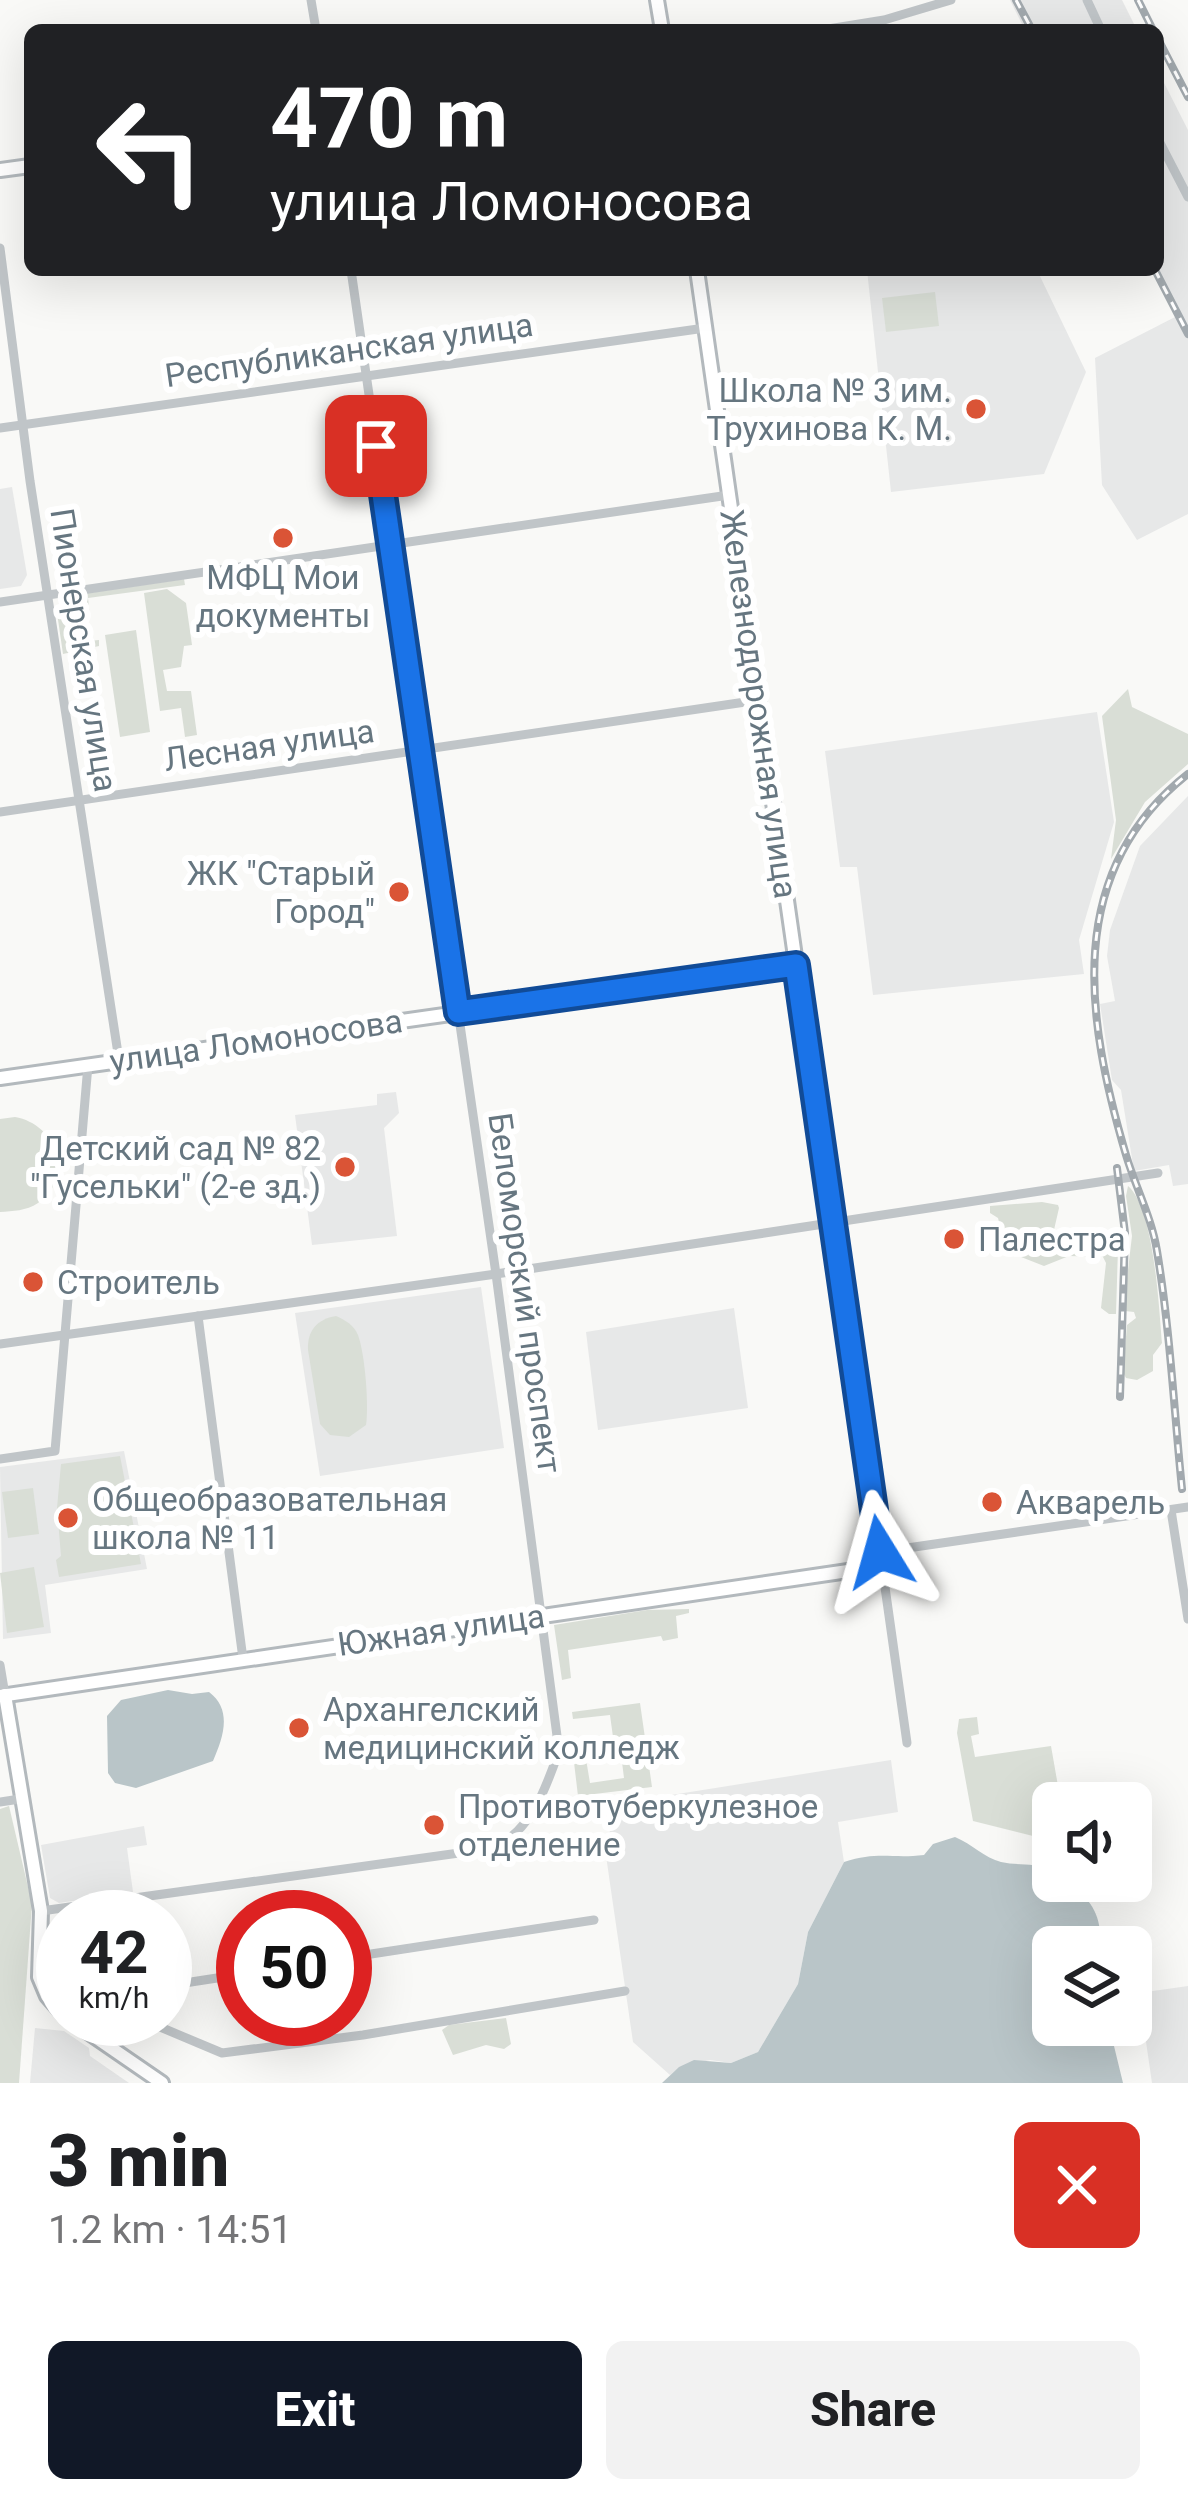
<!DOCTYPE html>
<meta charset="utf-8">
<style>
:root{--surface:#fff;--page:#f2f2f2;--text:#202124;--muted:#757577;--accent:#111827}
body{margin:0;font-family:Roboto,sans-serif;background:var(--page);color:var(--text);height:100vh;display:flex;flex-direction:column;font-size:45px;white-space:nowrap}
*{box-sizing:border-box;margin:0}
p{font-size:39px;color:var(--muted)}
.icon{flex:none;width:66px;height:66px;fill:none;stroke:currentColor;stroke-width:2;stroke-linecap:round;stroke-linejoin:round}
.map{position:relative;height:2083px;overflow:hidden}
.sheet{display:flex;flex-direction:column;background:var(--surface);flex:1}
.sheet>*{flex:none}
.hud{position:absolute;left:24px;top:24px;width:1140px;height:252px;border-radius:18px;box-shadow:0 12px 48px #0002;background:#202124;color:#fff;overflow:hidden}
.controls{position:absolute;left:1032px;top:1782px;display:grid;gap:24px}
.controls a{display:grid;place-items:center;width:120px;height:120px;border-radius:18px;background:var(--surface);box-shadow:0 12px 48px #0002;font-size:60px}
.speed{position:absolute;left:36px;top:1890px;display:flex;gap:24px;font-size:60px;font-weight:700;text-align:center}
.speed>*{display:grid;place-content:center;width:156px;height:156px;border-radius:50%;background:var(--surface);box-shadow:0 12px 48px #0002;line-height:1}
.speed small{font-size:30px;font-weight:400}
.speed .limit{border:18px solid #d22;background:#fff;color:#111}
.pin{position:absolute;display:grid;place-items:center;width:102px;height:102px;color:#fff;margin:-51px;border-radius:24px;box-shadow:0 6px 18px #0006}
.me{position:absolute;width:132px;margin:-66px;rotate:352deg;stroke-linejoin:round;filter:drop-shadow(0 0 9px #0008)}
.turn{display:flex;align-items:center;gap:42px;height:252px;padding:0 48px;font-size:54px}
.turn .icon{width:156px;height:156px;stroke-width:2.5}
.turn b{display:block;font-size:84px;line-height:102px}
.round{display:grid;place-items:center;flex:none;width:126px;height:126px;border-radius:18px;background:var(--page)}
.overview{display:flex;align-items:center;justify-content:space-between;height:204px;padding:0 48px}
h1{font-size:72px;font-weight:800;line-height:90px}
.button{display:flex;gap:24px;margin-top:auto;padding:24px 48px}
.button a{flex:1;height:138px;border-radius:18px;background:var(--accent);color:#fff;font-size:48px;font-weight:800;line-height:138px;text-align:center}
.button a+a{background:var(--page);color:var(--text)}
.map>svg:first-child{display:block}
.built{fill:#e7e8e8}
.green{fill:#d9ded6}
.water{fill:#b9c5c8}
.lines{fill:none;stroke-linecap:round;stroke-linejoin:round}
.secondary-casing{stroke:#b3b9bd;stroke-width:18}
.street{stroke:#c0c5c8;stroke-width:9}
.secondary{stroke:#fff;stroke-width:12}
.rail-casing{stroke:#a2a9ae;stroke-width:8}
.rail{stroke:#fff;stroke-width:3;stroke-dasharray:9;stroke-linecap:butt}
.route-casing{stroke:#114b97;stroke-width:30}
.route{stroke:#1a73e8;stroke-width:21}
.poi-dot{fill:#da5436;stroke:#fff;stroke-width:4.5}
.labels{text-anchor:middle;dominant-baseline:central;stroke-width:12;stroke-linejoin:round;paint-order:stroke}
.street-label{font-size:33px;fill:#667680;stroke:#fff}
.poi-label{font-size:33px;fill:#667680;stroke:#fff;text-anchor:start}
</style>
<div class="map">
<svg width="1188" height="2083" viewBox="0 0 1188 2083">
<rect width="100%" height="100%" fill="#f9f9f7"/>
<g class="built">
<polygon points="1010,0 1122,0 1137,30 1025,30"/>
<polygon points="1158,71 1188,130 1188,514 1137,540 1102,485 1095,358 1177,316 1152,270 1158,270"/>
<polygon points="867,270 1037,270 1086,372 1044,474 891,492"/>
<polygon points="12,487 27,575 21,586 0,589 0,489"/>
<polygon points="1097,712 1114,822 1079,940 1084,974 873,995 857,867 840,867 825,751"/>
<polygon points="1188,796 1188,1184 1173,1186 1169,1165 1134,1171 1121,1090 1112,1080 1100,1004 1115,1001 1107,956 1110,930 1140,846"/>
<polygon points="396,1092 399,1113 384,1128 397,1236 312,1245 295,1115 377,1105 377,1094"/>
<polygon points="481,1287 504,1448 320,1476 295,1313"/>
<polygon points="734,1308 748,1408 598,1430 586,1332"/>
<polygon points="124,1451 147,1569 45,1585 51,1633 3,1639 0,1467"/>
<polygon points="891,1760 898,1812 838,1822 844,1862 808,1932 798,1984 758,2052 731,2063 710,2060 680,2067 670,2075 633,2042 604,1842 621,1811 621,1803"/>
<polygon points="144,1826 147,1845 127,1848 133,1892 59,1903 50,1898 41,1845"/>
<polygon points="1188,1986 1188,2083 1152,2083 1139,1993"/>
<polygon points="35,2028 64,2031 89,2048 90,2056 129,2083 30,2083"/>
</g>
<g class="green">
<polygon points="935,292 939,326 886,332 882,298"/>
<polygon points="184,579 185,585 88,598 90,616 75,619 78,642 99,640 99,646 63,654 56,606 68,604 68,596"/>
<polygon points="167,589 186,603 192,645 184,646 181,667 163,670 167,691 191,691 197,735 185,737 181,708 160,711 144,593"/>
<polygon points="136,630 150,732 120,737 105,635"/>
<polygon points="1128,689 1132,707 1188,734 1188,764 1145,802 1111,859 1116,820 1102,716"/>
<path d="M15,1117c41,7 62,60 23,86 -12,8 -25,8 -38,9v-93z"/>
<path d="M1128,1186c26,22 31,121 34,157l-9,12v16l-16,9 -11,-2 -3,-6 4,-47 9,-7 -2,-6 -9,-1 -1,-7 8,-68 -6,-40z"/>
<polygon points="1042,1202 1058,1205 1059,1208 1051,1243 1057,1254 1085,1253 1112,1245 1118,1248 1116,1314 1109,1314 1101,1308 1106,1263 1103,1257 1069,1256 1044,1266 1006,1251 998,1218 990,1213 990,1206"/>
<path d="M336,1316c9,4 18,9 22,19 7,19 11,70 8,90l-17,12 -19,-2 -10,-11 -12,-74c-1,-19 9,-31 28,-34z"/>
<polygon points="120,1456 141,1564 59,1577 56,1560 61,1556 57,1508 61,1464"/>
<polygon points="33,1488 39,1534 8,1538 2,1492"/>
<polygon points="34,1567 44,1627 7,1633 0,1573"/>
<polygon points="689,1609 689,1613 676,1616 678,1638 663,1641 661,1636 568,1650 571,1678 562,1680 554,1625 647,1610"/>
<polygon points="640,1703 652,1787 578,1796 573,1754 585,1753 590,1783 624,1778 622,1762 616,1759 610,1715 573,1719 572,1712"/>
<polygon points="977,1717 979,1734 971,1736 975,1757 1051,1746 1061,1803 1053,1803 1053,1841 973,1821 957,1733 959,1719"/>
<polygon points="9,1806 32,1904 19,2083 0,2083 0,1809"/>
<polygon points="506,2018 511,2044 504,2049 486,2045 453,2055 442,2030 449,2025"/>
</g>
<g class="water">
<path d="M168,1690l24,4 17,-2c24,18 14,46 4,69l-77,27 -21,-5 -7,-10 -1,-57 14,-16z"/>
<path d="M955,1837c17,7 30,21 46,25 18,4 34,0 52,8v11h15c24,21 34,33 32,66h-47v78h33l8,12 20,9 9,37h-461l17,-16 15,-7 37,3 27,-11 40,-68 10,-52 36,-70c34,-11 48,-3 80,-7l9,-11z"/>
</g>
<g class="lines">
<g class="secondary-casing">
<g id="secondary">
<polyline points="657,0 662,30"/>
<polyline points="0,170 30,166"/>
<polyline points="0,1078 796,965"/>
<polyline points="5,1695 41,1911 39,1977 47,1996 63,2014"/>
<polyline points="0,1696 882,1566 697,270"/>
<polyline points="69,2019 162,2083"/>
</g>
</g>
<g class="street">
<polyline points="311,0 316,30"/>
<polyline points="1087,0 1101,30"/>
<polyline points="822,30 884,20 951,0"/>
<polyline points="1158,139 1188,197"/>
<polyline points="0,248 30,481 119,1060"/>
<polyline points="0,428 705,328"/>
<polyline points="0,602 729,495"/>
<polyline points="0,812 759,700"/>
<polyline points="198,1316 243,1659"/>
<polyline points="0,1344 496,1274 1158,1173"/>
<polyline points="0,1459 55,1451 88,1065"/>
<polyline points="1171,1510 1188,1619"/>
<polyline points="880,1552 1188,1507"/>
<polyline points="882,1566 907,1743"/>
<polyline points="0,1665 5,1695"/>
<polyline points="0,1802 20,1799"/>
<path d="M41,1911l454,-63c38,-21 50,-58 64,-97l-63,-477 -145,-1004"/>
<polyline points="345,1958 594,1920"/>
<polyline points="165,1986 243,1974"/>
<polyline points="141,2019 222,2053 363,2035 625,1991"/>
</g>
<use href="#secondary" class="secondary"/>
<g class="rail-casing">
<g id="rail">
<polyline points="1016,0 1032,30"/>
<polyline points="1138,0 1153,30"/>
<polyline points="1158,39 1188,97"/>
<polyline points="1155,270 1188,334"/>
<polyline points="1117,1168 1125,1233 1120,1397"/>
<path d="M1182,1489c-8,-79 -12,-160 -25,-238 -5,-33 -22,-65 -31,-96 -40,-136 -63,-283 62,-381"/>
</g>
</g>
<use href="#rail" class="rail"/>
</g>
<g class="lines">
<g class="route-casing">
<polyline id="route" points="376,446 458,1012 796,965 880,1552"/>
</g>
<use href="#route" class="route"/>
</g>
<g class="poi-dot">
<circle cx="976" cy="409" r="12"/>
<circle cx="283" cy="538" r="12"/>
<circle cx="399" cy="892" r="12"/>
<circle cx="345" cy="1167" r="12"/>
<circle cx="954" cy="1239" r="12"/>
<circle cx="33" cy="1282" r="12"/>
<circle cx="992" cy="1502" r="12"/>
<circle cx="68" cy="1518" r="12"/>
<circle cx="299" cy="1728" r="12"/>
<circle cx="434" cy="1825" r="12"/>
</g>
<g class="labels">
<g class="street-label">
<text transform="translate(349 350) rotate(-8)">Республиканская улица</text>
<text transform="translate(84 650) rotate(81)">Пионерская улица</text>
<text transform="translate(759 704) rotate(82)">Железнодорожная улица</text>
<text transform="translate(269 745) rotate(-8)">Лесная улица</text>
<text transform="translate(256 1041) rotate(-8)">улица Ломоносова</text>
<text transform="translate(525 1293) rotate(82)">Беломорский проспект</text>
<text transform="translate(441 1630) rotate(-8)">Южная улица</text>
</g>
<g class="poi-label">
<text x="952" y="390" text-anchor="end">Школа № 3 им.<tspan x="952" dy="38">Трухинова К. М.</tspan></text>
<text x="283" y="577" text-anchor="middle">МФЦ Мои<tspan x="283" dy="38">документы</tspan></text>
<text x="375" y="873" text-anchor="end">ЖК "Старый<tspan x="375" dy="38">Город"</tspan></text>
<text x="321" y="1148" text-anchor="end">Детский сад № 82<tspan x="321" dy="38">"Гусельки" (2-е зд.)</tspan></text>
<text x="978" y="1239">Палестра</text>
<text x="57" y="1282">Строитель</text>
<text x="92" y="1499">Общеобразовательная<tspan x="92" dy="38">школа № 11</tspan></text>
<text x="1016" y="1502">Акварель</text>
<text x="323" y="1709">Архангелский<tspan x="323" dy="38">медицинский колледж</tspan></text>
<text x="458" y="1806">Противотуберкулезное<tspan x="458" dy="38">отделение</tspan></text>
</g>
</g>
</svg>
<div class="controls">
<a><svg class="icon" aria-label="sound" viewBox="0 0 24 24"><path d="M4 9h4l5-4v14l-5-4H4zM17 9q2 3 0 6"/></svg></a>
<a><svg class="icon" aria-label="layers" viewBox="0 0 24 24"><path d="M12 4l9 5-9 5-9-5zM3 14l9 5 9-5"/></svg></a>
</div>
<div class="speed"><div>42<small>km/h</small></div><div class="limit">50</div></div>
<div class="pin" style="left:376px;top:446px;background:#d93025"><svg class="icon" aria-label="arrive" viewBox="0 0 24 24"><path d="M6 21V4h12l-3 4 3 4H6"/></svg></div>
<svg class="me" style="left:880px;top:1552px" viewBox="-20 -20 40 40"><path d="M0-17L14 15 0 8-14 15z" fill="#1a73e8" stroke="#fff" stroke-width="4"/></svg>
<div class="hud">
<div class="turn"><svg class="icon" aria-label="left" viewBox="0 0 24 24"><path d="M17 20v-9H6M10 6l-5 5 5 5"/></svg><div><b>470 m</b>улица Ломоносова</div></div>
</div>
</div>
<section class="sheet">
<div class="overview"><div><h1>3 min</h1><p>1.2 km · 14:51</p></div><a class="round" style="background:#d93025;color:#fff"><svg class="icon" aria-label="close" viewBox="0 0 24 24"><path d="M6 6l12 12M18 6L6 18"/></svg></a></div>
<div class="button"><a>Exit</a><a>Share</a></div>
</section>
